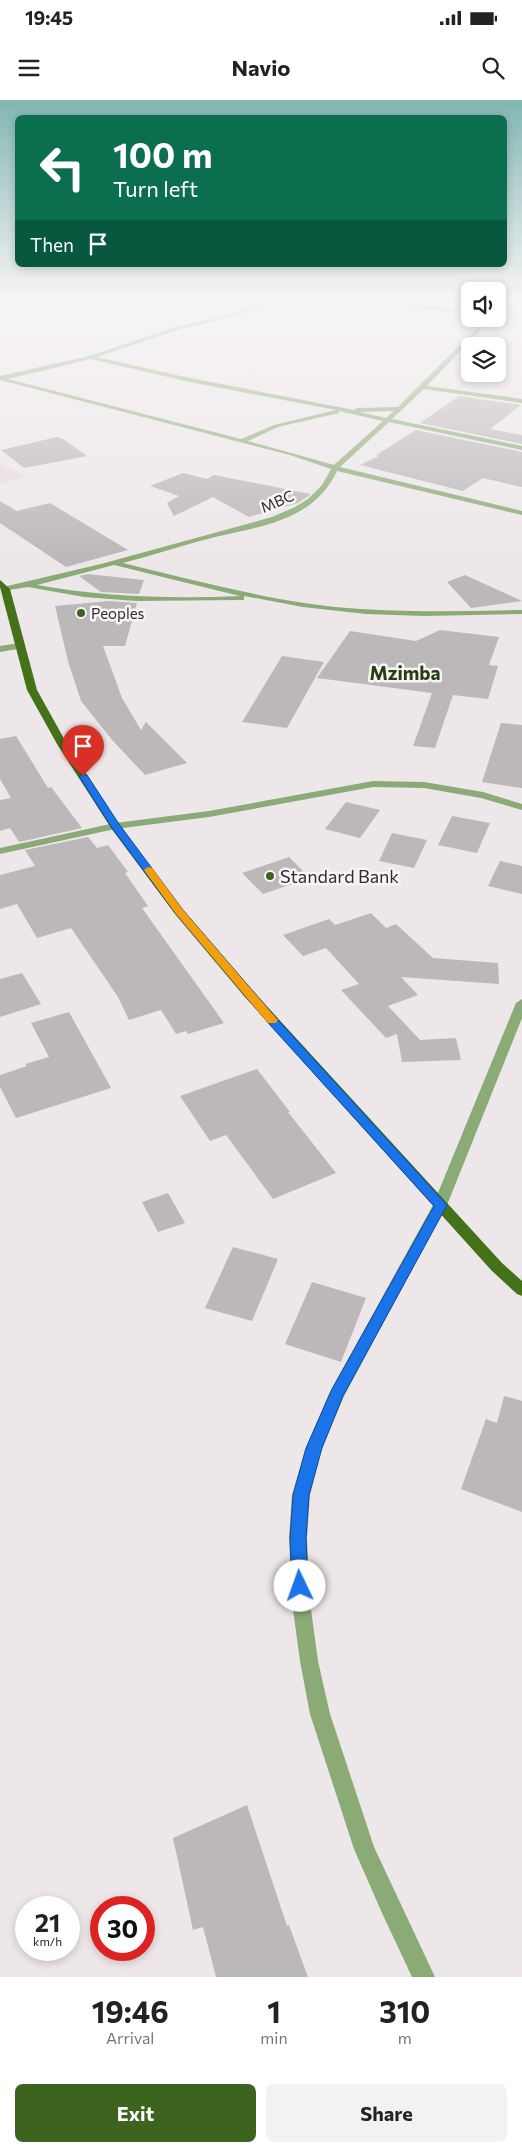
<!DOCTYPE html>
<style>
:root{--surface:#fff;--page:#f2f2f2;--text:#222;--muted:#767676;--accent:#3d641f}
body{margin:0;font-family:Commissioner,sans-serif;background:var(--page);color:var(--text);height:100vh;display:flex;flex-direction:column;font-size:19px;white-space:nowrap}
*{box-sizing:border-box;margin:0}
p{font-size:16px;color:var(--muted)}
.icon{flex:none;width:28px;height:28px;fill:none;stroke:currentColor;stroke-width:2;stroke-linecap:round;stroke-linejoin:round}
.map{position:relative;height:1877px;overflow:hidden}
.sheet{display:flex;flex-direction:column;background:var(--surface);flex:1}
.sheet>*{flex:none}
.hud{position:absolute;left:15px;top:15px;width:492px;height:152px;border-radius:8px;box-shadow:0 2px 8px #0003;background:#0b6e4f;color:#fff;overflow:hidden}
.controls{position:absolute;left:461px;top:182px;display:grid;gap:10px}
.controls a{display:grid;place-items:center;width:45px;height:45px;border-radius:8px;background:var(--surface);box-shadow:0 2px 8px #0003;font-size:25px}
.speed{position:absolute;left:15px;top:1796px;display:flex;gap:10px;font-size:25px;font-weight:700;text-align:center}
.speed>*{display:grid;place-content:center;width:65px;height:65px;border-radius:50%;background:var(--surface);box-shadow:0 2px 8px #0003;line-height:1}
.speed small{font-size:12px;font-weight:400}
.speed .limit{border:8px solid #d22;background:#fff;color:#111}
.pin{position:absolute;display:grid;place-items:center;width:42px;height:42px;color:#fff;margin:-51px -21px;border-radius:50% 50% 50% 0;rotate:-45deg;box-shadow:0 0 5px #0007}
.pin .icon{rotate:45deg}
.me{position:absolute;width:55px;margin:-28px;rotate:357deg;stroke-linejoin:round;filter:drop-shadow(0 0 4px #0008)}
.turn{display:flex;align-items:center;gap:18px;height:105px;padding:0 15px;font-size:22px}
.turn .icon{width:65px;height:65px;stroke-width:2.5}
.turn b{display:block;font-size:35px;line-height:42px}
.then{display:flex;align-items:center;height:48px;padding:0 15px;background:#0003;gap:10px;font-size:19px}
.eta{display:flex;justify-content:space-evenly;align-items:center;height:85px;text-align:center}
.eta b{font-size:30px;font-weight:700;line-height:35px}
.primary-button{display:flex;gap:10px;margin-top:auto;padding:10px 15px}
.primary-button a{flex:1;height:58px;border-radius:8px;background:var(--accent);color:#fff;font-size:20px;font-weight:700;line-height:58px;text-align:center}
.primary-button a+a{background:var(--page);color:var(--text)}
.status{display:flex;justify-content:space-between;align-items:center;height:35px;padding:0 25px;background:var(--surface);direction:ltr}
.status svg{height:14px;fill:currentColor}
header{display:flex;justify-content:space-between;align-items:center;height:65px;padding:0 15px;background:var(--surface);font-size:22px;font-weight:700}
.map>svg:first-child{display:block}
.built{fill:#e8dadf}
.building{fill:#bcb7b9}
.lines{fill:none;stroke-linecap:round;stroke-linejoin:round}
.minor{fill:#8aab75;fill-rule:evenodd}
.primary{fill:#43721a;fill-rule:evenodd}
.route{fill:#1a73e8;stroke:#114b97}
.slow{fill:#f59e0b}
.poi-dot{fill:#3d641f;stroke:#faf4f7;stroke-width:2}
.labels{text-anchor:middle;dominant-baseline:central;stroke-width:5;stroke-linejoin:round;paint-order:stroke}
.far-street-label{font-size:15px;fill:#2f2d2e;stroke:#faf4f7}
.far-poi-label{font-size:15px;fill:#2f2d2e;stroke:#faf4f7;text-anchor:start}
.poi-label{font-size:18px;fill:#2f2d2e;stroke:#faf4f7;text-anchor:start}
.far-district-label{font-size:19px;font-weight:bold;fill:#254010;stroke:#faf4f7}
</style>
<div class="status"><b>19:45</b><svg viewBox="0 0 49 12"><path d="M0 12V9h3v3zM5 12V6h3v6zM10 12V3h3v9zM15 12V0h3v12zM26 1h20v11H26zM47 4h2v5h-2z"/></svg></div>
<header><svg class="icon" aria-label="menu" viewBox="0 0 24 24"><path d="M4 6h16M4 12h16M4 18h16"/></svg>Navio<svg class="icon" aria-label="search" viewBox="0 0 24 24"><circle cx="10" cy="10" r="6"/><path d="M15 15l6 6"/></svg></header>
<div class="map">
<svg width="522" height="1877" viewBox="0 0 522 1877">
<rect width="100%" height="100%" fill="#ede7e9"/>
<polygon class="built" points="0,364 25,376 0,385"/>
<g class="building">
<polygon points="459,296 521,305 490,329 522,335 522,344 420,323"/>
<polygon points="416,330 522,352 522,387 483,378 463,391 360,365 379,356 376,355"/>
<polygon points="57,337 63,339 87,356 24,368 1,350"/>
<polygon points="183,373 207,379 214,375 311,394 298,403 249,417 213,397 174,416 167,403 179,396 150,386"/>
<polygon points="0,401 17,411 50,403 128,450 66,467 0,423"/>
<polygon points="88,474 144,480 139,494 101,492 79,476"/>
<polygon points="465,475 522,501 471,508 447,482"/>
<polygon points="109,501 137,503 125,546 103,546 122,598 141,630 146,622 187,663 145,675 113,641 81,601 68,561 55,506"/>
<polygon points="440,530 499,537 489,565 498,566 488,599 453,595 435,648 413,646 432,593 317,578 350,531 416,541"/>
<polygon points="282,556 324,562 287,628 242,622"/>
<polygon points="501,623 522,625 522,688 482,682"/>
<polygon points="16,636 48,688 51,687 82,728 19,742 10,728 0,731 0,700 11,698 0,679 0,639"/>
<polygon points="346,702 380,710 360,738 325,729"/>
<polygon points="452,716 490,723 477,753 438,745"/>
<polygon points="392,733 427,740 414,768 379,761"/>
<polygon points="88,737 97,748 108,745 128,772 125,773 148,806 142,808 224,923 188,934 186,931 176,934 161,910 129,920 118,897 71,828 37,838 17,804 0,809 0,775 35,766 25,750"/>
<polygon points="289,757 310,778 263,794 242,773"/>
<polygon points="500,761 522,766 522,794 488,786"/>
<polygon points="371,813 386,828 396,824 433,858 498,863 499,884 401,877 418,895 388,906 420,940 456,938 461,960 402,962 397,934 386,938 341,890 359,884 326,848 303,856 283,835 329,819 335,825"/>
<polygon points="22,873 41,904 0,917 0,879"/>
<polygon points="69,912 111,988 16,1018 0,987 0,975 27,966 25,964 49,957 31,923"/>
<polygon points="257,969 290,1012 288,1012 336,1073 273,1099 226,1035 210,1041 180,996"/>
<polygon points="168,1093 185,1123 158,1132 142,1102"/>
<polygon points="233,1147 278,1159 252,1221 205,1208"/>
<polygon points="312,1182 366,1198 341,1262 285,1244"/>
<polygon points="504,1296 522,1301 522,1412 461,1389 486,1319 497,1323"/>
<polygon points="247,1705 287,1826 289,1825 308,1877 216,1877 203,1827 193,1830 173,1738"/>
</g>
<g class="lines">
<g class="minor">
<path d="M283,197h8l-64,21 -47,11 -83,28 88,20 169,33 3,-2 41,-1 88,-88h5l-64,67 95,13v4l-98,-14 -32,30 130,27v4l-133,-28 -49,45 182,44v4l-185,-44c-7,15 -18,28 -32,37 -26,17 -60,22 -90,29 -31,8 -62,18 -92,26 70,17 140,36 212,44 62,6 125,4 187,3v4l-98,2 -58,-2 -63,-7 -59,-11v4h-3l-105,1 -52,-4 -56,-10 -25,4v-4l98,-23 171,-47 23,-10 13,-8 14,-14 9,-16 -41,-14 -290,-75v-4l89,-20 87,-29 47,-11zM91,259l94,22 151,29 -62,15 -33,14 -233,-60zM339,311l44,10 -49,44 -86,-24 30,-14 61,-14zM394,311l-8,7 -26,-6zM114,465l126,31c-68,3 -135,1 -203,-11z"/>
<polygon points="340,197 355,197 470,211 470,215"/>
<polygon points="506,197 511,197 498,211 498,207"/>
<polygon points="20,543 23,544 23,548 0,552 0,546"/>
<polygon points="373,681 424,682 483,692 522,704 522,710 481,698 424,688 373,687 209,717 115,729 0,754 0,748 115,723 209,711"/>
<polygon points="522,899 522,918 447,1105 344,1296 322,1348 310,1395 307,1438 310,1502 318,1561 330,1614 374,1747 435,1877 412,1877 382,1813 354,1749 310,1614 300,1561 292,1502 289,1438 292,1395 306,1348 329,1294 433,1105 516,903"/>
</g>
<polygon class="primary" points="0,480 10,489 37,590 67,644 119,725 183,810 252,890 502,1163 522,1181 522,1196 517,1194 492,1171 244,896 175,814 111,728 57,644 27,590 0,487"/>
</g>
<linearGradient id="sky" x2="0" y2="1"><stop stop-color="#81b6b3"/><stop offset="0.43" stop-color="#f7f4f5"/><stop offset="1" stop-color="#f7f4f5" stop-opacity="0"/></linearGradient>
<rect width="522" height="460" fill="url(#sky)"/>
<polygon class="route" points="83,674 87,675 119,724 183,810 278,920 447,1105 343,1296 322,1348 309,1395 306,1438 308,1486 306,1492 300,1494 294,1492 292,1486 290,1438 293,1395 306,1348 332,1289 434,1106 270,925 176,814 112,728 79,676"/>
<polygon class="slow" points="148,767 152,768 183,810 276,918 278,920 276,923 268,923 176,814 144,770"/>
<g class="poi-dot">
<circle cx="81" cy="513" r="5"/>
<circle cx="270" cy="776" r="5"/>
</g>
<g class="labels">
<g class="far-street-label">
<text transform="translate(277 401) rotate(-23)">MBC</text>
</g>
<g class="far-poi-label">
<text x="91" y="513">Peoples</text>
</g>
<g class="poi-label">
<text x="280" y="776">Standard Bank</text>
</g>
<g class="far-district-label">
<text x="405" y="572">Mzimba</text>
</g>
</g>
</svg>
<div class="controls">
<a><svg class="icon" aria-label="sound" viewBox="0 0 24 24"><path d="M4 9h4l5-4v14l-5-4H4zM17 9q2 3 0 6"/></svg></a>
<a><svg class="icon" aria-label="layers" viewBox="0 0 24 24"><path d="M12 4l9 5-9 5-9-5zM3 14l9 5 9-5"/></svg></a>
</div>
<div class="speed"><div>21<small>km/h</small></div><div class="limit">30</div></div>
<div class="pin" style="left:83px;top:676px;background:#d93025"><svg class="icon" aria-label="arrive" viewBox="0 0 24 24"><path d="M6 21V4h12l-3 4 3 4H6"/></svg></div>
<svg class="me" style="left:300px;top:1486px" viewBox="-20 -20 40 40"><circle r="19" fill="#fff"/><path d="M0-13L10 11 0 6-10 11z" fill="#1a73e8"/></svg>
<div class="hud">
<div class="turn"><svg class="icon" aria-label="left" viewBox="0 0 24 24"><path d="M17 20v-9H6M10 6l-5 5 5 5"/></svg><div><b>100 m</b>Turn left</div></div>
<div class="then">Then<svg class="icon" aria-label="arrive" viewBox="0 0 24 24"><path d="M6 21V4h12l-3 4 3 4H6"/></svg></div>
</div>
</div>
<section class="sheet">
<div class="eta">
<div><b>19:46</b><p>Arrival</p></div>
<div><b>1</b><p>min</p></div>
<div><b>310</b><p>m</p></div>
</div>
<div class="primary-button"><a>Exit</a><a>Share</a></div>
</section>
